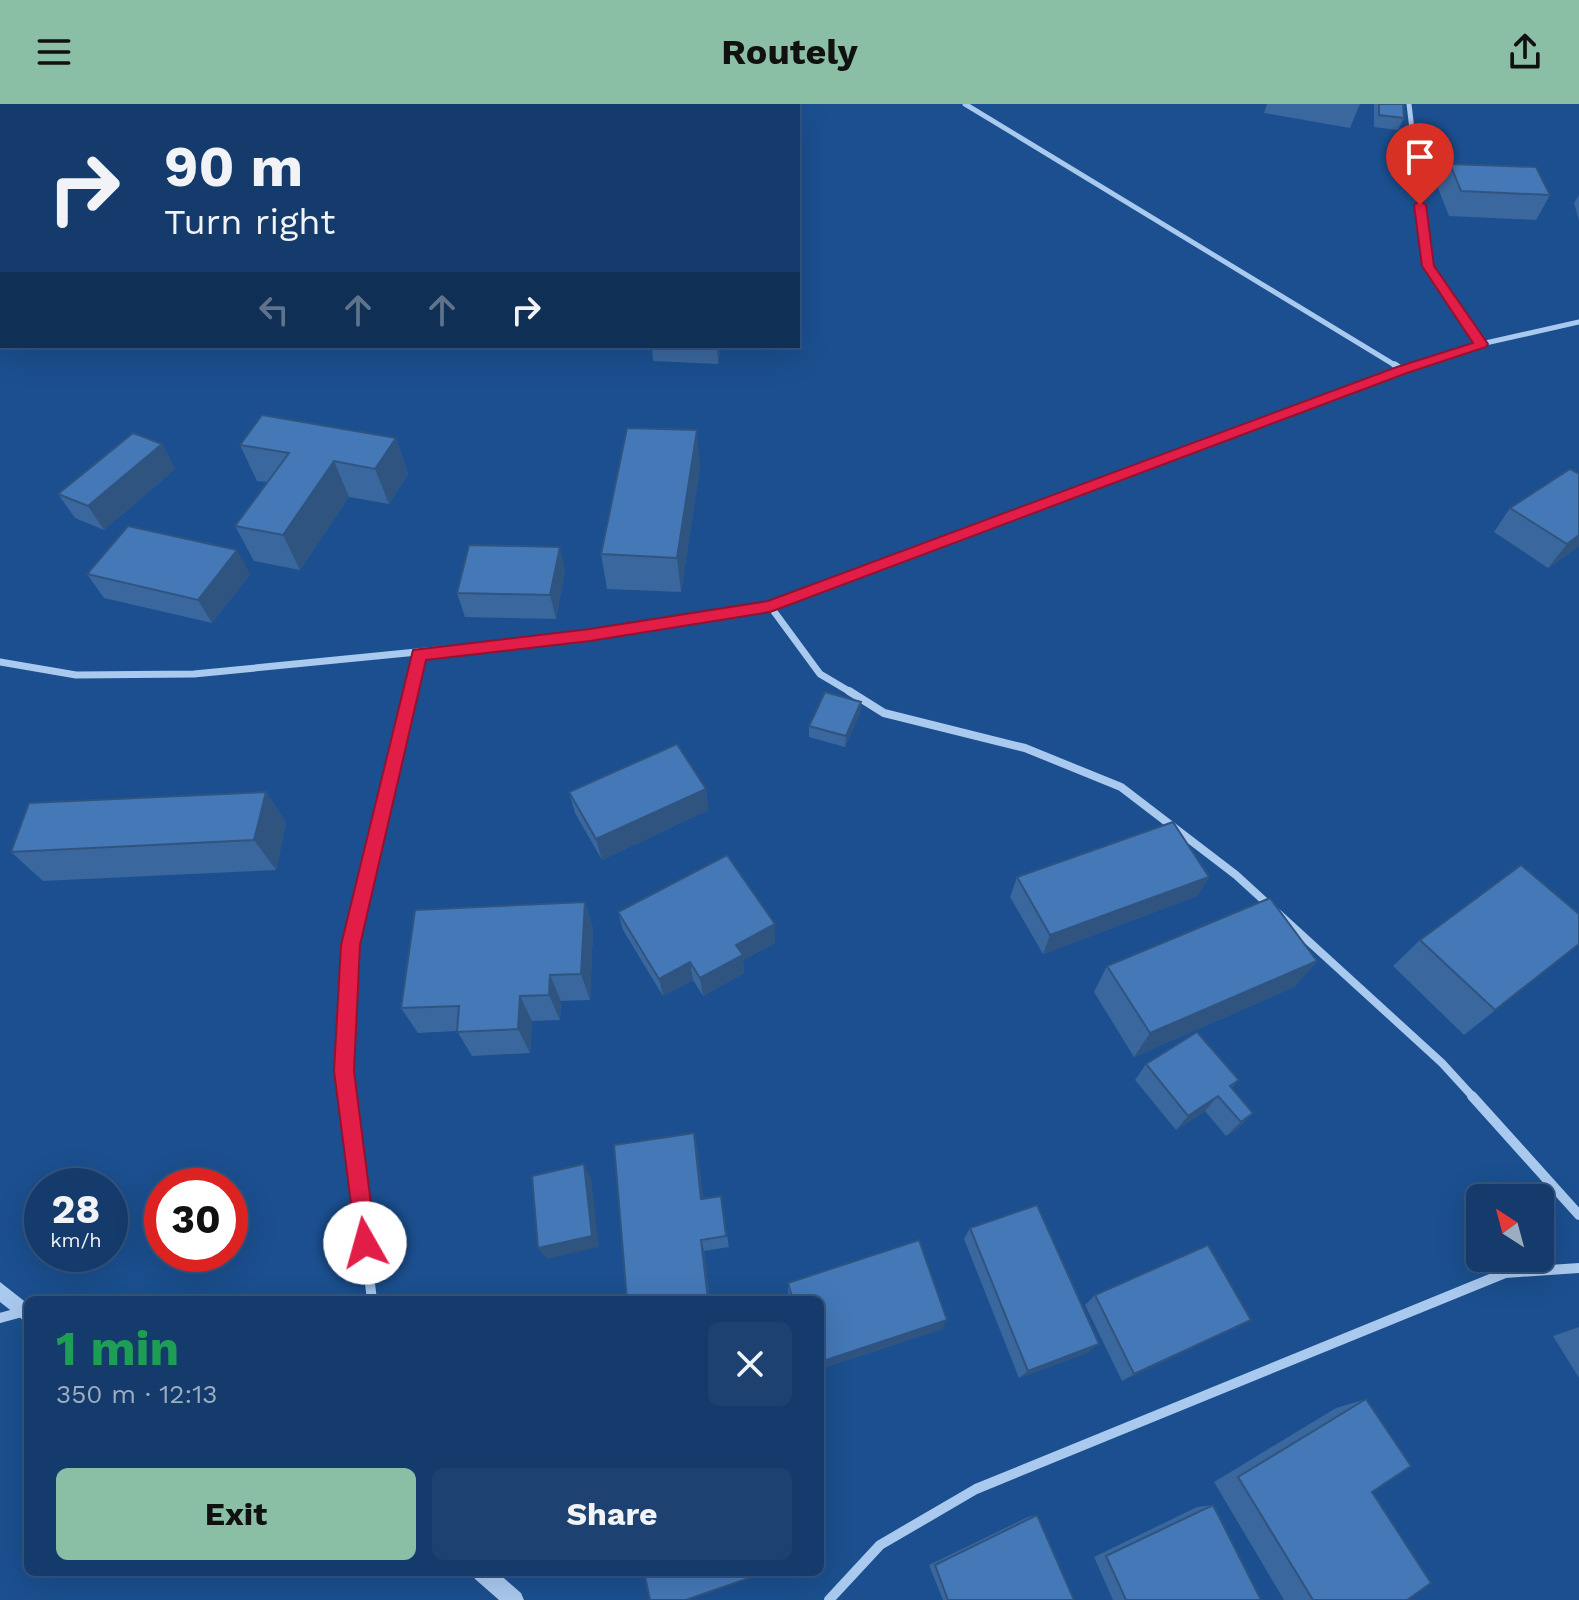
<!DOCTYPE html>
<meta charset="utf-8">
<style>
:root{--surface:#143b6b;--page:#1d4271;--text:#f1f3f6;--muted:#9dadc1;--line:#33557e;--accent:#8abfa5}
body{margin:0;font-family:"Work Sans",sans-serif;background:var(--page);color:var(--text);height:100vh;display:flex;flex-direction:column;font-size:30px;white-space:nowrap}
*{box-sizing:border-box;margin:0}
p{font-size:26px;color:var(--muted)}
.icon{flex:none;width:44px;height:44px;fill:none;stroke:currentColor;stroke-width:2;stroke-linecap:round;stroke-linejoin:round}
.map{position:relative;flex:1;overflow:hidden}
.drawer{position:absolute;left:24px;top:1192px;width:800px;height:280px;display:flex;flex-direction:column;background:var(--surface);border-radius:12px;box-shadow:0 8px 32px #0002,0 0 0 2px var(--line)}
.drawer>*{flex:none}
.top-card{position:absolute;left:0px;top:0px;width:800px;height:244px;box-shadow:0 8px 32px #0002,0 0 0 2px var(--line);background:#143b6b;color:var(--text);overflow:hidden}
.needle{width:52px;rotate:324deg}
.controls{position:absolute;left:1466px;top:1080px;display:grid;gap:16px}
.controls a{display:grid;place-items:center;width:88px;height:88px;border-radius:12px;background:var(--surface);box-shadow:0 8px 32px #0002,0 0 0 2px var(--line);font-size:40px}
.speed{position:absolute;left:24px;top:1064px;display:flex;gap:16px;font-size:40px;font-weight:700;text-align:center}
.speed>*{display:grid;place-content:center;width:104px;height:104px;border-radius:50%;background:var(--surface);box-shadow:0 8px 32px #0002,0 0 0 2px var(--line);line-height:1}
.speed small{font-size:20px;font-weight:400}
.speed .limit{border:12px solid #d22;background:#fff;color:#111}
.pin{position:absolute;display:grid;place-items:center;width:68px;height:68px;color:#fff;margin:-82px -34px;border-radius:50% 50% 50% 0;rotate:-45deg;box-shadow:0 0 8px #0007}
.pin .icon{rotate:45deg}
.me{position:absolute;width:88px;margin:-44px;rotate:353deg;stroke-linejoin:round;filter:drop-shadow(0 0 6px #0008)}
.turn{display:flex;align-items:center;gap:28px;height:168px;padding:0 32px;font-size:36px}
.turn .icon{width:104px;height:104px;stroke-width:2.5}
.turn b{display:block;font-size:56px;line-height:68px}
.lanes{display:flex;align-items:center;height:76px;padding:0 32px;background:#0003;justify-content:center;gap:40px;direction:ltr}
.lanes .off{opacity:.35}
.round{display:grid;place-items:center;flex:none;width:84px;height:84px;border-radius:12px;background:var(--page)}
.headline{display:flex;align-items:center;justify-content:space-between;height:136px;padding:0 32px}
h1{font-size:48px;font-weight:700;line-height:60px;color:#1e9e55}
.button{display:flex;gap:16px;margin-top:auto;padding:16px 32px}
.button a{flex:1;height:92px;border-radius:12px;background:var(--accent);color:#111;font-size:32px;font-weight:700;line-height:92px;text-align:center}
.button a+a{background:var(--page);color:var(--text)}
header{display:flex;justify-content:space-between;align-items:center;height:104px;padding:0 32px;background:var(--accent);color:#111;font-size:36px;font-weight:700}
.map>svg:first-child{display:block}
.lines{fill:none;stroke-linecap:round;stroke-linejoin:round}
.minor-far3{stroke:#a9c9ee;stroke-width:5}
.minor-far2{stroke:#a9c9ee;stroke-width:7}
.minor-far1{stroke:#a9c9ee;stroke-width:8}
.minor{stroke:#a9c9ee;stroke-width:10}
.tertiary{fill:#a9c9ee;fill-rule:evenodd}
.wall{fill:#3a679d}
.shaded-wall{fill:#305480}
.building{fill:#4478b7;stroke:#305480;stroke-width:2}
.route{fill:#e11d48;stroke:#92132f;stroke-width:2}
</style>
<header><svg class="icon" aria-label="menu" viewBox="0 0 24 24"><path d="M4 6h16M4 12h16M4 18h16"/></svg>Routely<svg class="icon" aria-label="share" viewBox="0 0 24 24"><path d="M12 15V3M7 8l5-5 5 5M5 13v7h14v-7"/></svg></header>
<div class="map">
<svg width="1579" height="1496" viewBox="0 0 1579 1496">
<rect width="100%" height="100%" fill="#1b4f8f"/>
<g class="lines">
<g class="minor-far3">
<polyline points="965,0 1398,263"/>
<polyline points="1409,0 1428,162 1481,240"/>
<polyline points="1410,263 1481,240 1579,218"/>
</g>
<g class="minor-far2">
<polyline points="1395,261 1402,266"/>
<polyline points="770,502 820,570 852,589"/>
<polyline points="0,558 76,571 194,570 590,531 770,502 1416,261"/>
<polyline points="410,589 419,551"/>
</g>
<g class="minor-far1">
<polyline points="849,587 884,609 1025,644 1121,683 1236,771 1442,959 1474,994"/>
<path d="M347,994c-16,-137 32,-275 63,-407"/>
</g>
<g class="minor">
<polyline points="347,992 372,1196"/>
<polyline points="1472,992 1579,1111"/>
<polyline points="0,1214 22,1208"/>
<polyline points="829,1496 880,1441 976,1385 1505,1169 1579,1164"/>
</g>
<g class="tertiary">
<polygon points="0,1178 28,1200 28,1220 0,1198"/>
<polygon points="472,1468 497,1468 521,1489 524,1496 499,1496 475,1475"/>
</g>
</g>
<g class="wall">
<polygon points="507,0 612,0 610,2 515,2"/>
<polygon points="1267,0 1360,0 1350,24 1264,9"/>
<polygon points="1374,0 1403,0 1404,14 1398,26 1374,23"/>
<polygon points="1450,60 1550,91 1536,116 1449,112 1438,84"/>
<polygon points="1579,91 1579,117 1574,99"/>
<polygon points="652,242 721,242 718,260 653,257"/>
<polygon points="396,334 408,370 389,400 349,393 300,466 254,457 235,422 267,378 257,377 240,341"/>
<polygon points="162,340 175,365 104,426 75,414 58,390"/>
<polygon points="700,362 681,488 607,485 601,450"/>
<polygon points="1579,370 1579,442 1548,464 1494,428 1510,404"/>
<polygon points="565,467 556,515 465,513 457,489"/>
<polygon points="87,470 250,470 212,519 104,494"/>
<polygon points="861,598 860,609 845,643 809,633 809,622"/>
<polygon points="706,685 708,706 602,756 575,709 569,688"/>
<polygon points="266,688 286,719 276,766 43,777 11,748"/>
<polygon points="1017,773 1209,773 1197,792 1043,850 1010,793"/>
<polygon points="585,798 593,825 590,896 561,897 560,916 532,917 530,949 472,952 457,927 418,929 401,904"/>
<polygon points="618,808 775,839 743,856 744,869 703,892 693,876 663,892 623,826"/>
<polygon points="1420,836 1579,840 1464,931 1393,862"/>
<polygon points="1317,857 1294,883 1134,953 1094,888 1107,862"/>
<polygon points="1146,960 1239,976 1231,984 1253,1009 1238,1024 1226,1032 1205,1007 1176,1026 1135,976"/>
<polygon points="694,1029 697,1043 703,1095 721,1092 729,1143 704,1147 710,1196 627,1196"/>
<polygon points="970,1124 1089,1248 1019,1274 964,1135"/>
<polygon points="788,1179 942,1225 820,1265 820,1196 790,1196 788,1188"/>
<polygon points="1095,1191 1251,1216 1122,1277 1085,1201"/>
<polygon points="1579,1223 1579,1274 1553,1232"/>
<polygon points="1366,1295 1372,1388 1407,1496 1284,1496 1214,1378 1336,1304"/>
<polygon points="1213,1401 1261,1496 1113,1496 1094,1453 1197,1403"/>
<polygon points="1037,1411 1073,1496 943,1496 929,1461 1028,1413"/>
</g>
<g class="shaded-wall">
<polygon points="587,0 612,0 610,2 587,2"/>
<polygon points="717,242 721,242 718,260"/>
<polygon points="697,326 700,362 681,488 677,454"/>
<polygon points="396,334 408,370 389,400 375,365"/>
<polygon points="162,340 175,365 104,426 88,402"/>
<polygon points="334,357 349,393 300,466 283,431"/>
<polygon points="1579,431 1579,442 1548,464 1567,440"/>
<polygon points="560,443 565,467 556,515 550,491"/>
<polygon points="237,446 250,470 212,519 198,496"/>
<polygon points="861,598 860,609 845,643 846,632"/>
<polygon points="706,685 708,706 602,756 596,735"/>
<polygon points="266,688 286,719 276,766 254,736"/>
<polygon points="1209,773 1197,792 1043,850 1050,831"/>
<polygon points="585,798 593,825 590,896 581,870"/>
<polygon points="775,820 775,839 743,856 744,869 703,892 700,874 736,841"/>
<polygon points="1317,857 1294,883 1134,953 1150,929"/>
<polygon points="690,858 693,876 663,892 659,875"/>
<polygon points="550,871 561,897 560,916 549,891"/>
<polygon points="520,892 532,917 530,949 518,925"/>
<polygon points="1218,992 1205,1007 1176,1026 1188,1012"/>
<polygon points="1253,1009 1238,1024 1226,1032 1241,1018"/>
<polygon points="694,1029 697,1043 704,1107 701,1095"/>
<polygon points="584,1060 591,1074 599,1143 547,1155 538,1144"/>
<polygon points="701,1136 704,1147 710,1196 708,1195"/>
<polygon points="947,1216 942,1225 820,1265 820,1258"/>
<polygon points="1251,1216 1235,1224 1122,1277 1134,1270"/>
<polygon points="1099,1240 1089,1248 1019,1274 1028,1267"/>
</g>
<g class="building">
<polygon points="417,0 436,0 442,2 414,2"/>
<polygon points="1379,0 1403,0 1404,14 1379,11"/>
<polygon points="2,58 2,71 0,75 0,59"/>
<polygon points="1450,60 1536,63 1550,91 1461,87"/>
<polygon points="2,141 2,159 0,158 0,143"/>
<polygon points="0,186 2,187 2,212 0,211"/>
<polygon points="262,311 396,334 375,365 334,357 283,431 235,422 289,349 240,341"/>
<polygon points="627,324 697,326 677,454 601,450"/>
<polygon points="133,329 162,340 88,402 58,390"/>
<polygon points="1570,365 1579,370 1579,431 1567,440 1510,404"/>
<polygon points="128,422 237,446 198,496 87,470"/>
<polygon points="469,441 560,443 550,491 457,489"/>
<polygon points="825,588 861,598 846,632 809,622"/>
<polygon points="677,640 706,685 596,735 569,688"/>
<polygon points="266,688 254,736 11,748 29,699"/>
<polygon points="1173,718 1209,773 1050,831 1017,773"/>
<polygon points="727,751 775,820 736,841 743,851 700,874 690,858 659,875 618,808"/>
<polygon points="1521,761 1579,810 1579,840 1495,906 1420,836"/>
<polygon points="1270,794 1317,857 1150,929 1107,862"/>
<polygon points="585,798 581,870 550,871 549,891 520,892 518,925 457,928 459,902 401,904 415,806"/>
<polygon points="1197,928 1239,976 1230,982 1253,1009 1241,1018 1218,992 1188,1012 1146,960"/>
<polygon points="694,1029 701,1095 721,1092 726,1132 701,1136 708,1195 627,1196 614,1041"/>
<polygon points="584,1060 592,1132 538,1144 532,1072"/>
<polygon points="1037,1101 1099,1240 1028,1267 970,1124"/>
<polygon points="919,1136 947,1216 820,1258 820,1196 793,1196 788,1179"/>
<polygon points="1208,1141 1251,1216 1134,1270 1095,1191"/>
<polygon points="1366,1295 1411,1362 1372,1388 1431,1479 1407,1496 1313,1496 1238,1373"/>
<polygon points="1213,1401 1261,1496 1126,1496 1106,1452"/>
<polygon points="1037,1411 1074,1496 948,1496 935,1461"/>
<polygon points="644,1468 766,1468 686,1496 650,1496"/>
</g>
<polygon class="route" points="1420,97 1426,101 1434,162 1488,240 1486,243 1407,269 770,508 590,537 426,556 360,841 354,967 376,1139 373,1146 365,1150 357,1146 334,967 341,841 413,546 590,525 768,497 1397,263 1473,239 1422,162 1414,101"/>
</svg>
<div class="controls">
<a><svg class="needle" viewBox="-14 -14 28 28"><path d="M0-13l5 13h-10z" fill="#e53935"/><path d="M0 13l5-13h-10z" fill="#9dadc1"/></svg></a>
</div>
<div class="speed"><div>28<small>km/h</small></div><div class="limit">30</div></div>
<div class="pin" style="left:1420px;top:101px;background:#d93025"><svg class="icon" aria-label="arrive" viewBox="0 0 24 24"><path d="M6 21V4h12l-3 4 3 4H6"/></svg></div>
<svg class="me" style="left:365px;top:1139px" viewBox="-20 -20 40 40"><circle r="19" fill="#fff"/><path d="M0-13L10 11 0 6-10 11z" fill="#e11d48"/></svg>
<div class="top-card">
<div class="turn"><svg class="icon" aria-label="right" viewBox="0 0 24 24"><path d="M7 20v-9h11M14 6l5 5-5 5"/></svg><div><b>90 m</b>Turn right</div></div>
<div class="lanes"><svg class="icon off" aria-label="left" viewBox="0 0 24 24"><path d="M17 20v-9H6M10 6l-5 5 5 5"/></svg><svg class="icon off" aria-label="ahead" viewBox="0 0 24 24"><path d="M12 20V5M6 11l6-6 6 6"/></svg><svg class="icon off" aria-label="ahead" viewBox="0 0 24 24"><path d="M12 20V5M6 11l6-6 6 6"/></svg><svg class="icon" aria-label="right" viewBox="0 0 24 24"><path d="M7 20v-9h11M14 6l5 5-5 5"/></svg></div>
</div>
<section class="drawer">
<div class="headline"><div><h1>1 min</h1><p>350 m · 12:13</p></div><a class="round"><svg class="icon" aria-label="close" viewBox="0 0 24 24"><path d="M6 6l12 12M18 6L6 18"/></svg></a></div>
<div class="button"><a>Exit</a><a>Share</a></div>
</section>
</div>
